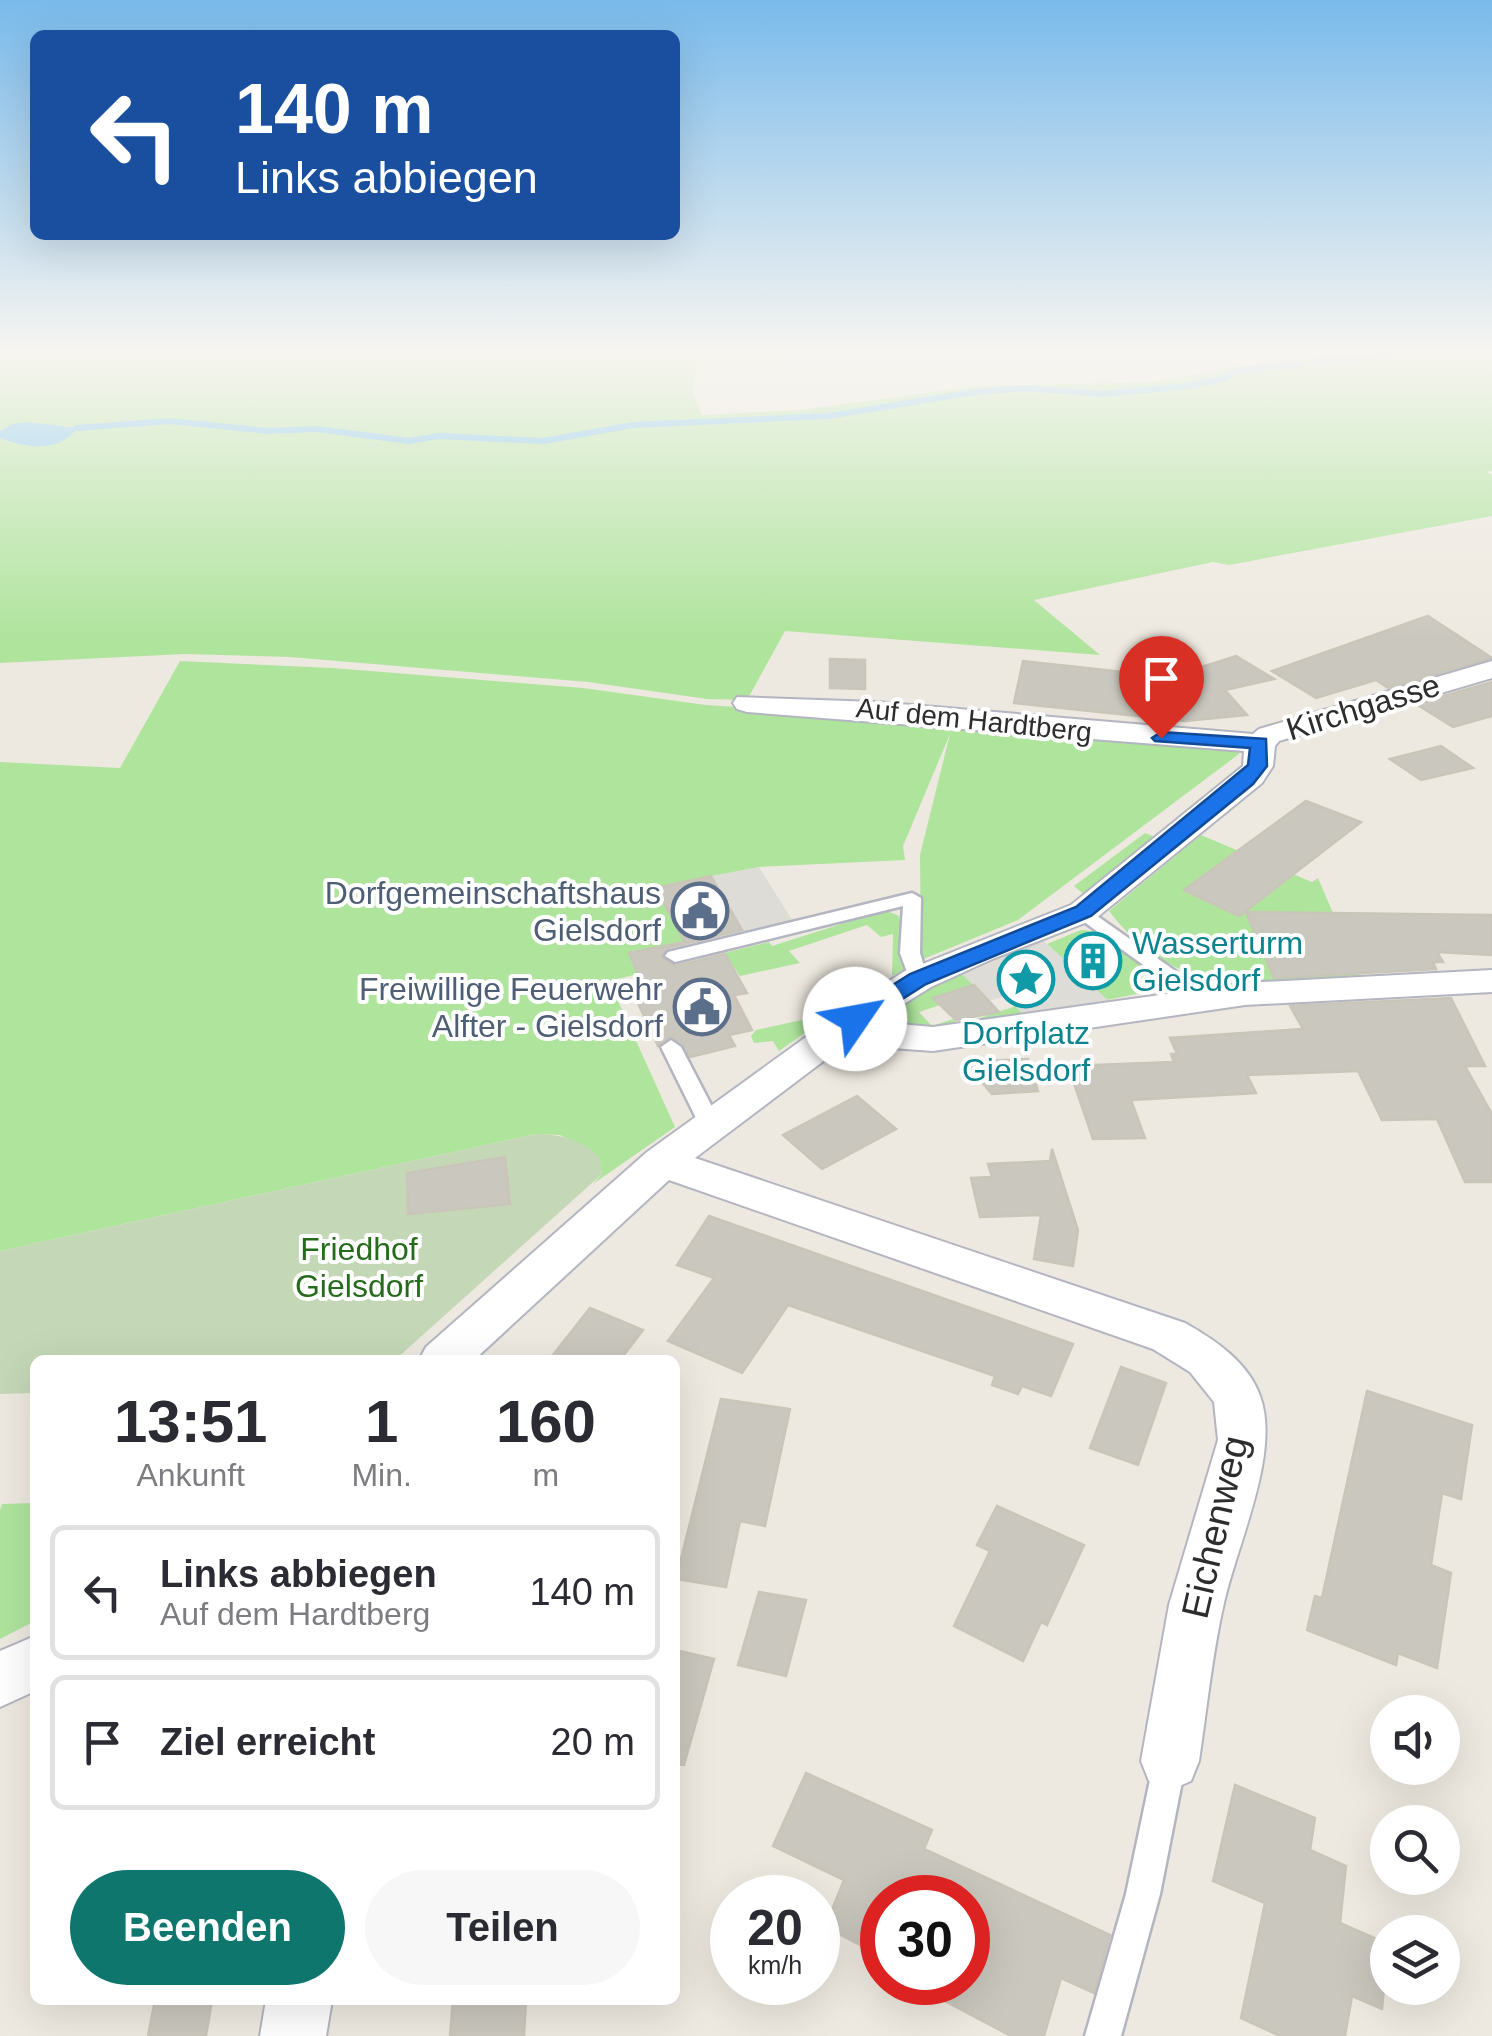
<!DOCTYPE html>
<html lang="de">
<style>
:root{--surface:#fff;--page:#f7f7f7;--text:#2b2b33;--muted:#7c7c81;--line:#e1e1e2;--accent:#0f766e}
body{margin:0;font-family:Helvetica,sans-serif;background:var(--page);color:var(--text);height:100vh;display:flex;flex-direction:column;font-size:38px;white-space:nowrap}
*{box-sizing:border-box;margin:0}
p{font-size:32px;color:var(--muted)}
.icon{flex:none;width:55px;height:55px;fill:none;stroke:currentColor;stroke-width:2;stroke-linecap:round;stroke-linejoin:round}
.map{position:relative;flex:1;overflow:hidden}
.drawer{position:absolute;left:30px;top:1355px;width:650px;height:650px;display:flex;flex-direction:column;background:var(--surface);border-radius:15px;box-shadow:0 10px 40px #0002}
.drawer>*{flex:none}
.guide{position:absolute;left:30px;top:30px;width:650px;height:210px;border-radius:15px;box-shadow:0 10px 40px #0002;background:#1a4fa0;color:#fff;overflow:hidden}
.controls{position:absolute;left:1370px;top:1695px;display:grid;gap:20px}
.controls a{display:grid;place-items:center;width:90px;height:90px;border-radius:50%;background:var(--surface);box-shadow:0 10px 40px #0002;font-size:50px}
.speed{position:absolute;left:710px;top:1875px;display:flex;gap:20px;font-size:50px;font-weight:700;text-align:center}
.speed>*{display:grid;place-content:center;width:130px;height:130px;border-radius:50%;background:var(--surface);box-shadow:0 10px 40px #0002;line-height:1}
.speed small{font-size:25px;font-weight:400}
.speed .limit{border:15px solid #d22;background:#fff;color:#111}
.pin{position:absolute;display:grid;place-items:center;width:85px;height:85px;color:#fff;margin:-102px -42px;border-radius:50% 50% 50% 0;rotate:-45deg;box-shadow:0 0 10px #0007}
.pin .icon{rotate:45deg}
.me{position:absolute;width:110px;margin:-55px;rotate:57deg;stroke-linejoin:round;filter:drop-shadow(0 0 8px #0008)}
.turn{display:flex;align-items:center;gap:35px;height:210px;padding:0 40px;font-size:45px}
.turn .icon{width:130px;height:130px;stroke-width:2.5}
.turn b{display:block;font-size:70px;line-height:85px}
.eta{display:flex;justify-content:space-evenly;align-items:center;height:170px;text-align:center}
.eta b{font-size:60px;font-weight:800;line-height:70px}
.action{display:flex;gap:20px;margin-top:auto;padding:20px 40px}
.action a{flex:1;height:115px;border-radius:60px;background:var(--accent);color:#fff;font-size:40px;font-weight:800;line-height:115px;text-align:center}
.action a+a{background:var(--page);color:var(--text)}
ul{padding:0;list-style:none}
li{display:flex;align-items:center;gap:30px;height:135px;margin:0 20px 15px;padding:0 20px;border:5px solid var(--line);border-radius:15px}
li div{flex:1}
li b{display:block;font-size:38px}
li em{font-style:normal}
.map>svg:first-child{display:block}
.green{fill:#afe49d}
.cemetery{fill:#c4d8b7}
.plaza{fill:#dedcd7}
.water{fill:#74c4ef}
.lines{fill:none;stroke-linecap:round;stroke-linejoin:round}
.stream{stroke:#74c4ef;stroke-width:6}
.building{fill:#cac7be;stroke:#cac5b9;stroke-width:2.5}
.service-casing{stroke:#b3b5c0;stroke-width:5}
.minor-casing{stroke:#b3b5c0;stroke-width:4}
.service{fill:#fff;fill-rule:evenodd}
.minor{fill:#fff;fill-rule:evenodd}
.route{fill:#1a73e8;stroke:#114b97;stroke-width:2.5}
.labels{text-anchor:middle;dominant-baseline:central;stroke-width:8;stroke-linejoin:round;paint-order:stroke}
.far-street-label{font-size:28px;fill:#2d2d2d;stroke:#fff}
.street-label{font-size:32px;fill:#2d2d2d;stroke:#fff}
.service-label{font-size:32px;fill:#4e5e75;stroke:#fff;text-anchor:end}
.culture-label{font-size:32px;fill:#0d838f;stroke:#fff;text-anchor:start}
.park-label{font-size:32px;fill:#256b1b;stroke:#fff}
.near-street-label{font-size:38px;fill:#2d2d2d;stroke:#fff}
</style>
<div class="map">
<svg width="1492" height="2036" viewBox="0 0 1492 2036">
<rect width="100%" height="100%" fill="#eee9e0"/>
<g class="green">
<path d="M0,354h785v8l-88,1 -4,30 9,22 98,-5 179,-24 175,-4 79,-15 104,-13h155v117l-5,1 5,3v41l-263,49 -16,-3 -179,38 66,55 -315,-24 -38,69 -40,-1 -119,-17 -298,-25 -105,-3 -185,9v-225c28,12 53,12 76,-10l-48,-6 -28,9z"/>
<polygon points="180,661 333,668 583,688 706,705 878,716 1240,749 1239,754 1018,920 921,960 920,855 950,734 903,846 905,860 759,867 657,888 686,945 629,953 638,974 609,981 675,1127 593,1184 602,1174 590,1149 560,1135 536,1134 0,1251 0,762 120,768"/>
<polygon points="1145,833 1158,838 1086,896 1074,886"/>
<path d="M1201,835l111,47 6,-4 42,98c-103,4 -178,29 -251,-65z"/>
<polygon points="885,910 899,916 900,921 904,970 892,976 893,934 881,937 867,925 789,951 800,963 740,976 724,953 769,942 772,946"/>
<path d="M1081,930c23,-2 59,33 78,48l-3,12 -49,10 -60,-56z"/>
<path d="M961,973l13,12 -40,14 6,6 -21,7 13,14 21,-7 6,6 57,-19 10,11c-31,5 -105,27 -128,3l1,-12 6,-6z"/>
<polygon points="815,1017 826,1018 779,1051 773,1041 754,1043 751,1036 756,1030"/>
<polygon points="35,1503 35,1621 0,1639 0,1510 2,1504"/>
</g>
<path class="cemetery" d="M536,1134c24,0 47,6 64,24l2,16 -207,186h-360v33l-35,1v-143z"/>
<g class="plaza">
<polygon points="759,867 794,923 744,934 711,876"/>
<polygon points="1042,939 1112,1004 1026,1017 1005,996 989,1001 961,973"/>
</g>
<path class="water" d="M28,422l49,6c-16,24 -51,21 -77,10v-7l12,-7z"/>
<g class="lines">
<g class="stream">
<polyline points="1316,362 1389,354"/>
<polyline points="77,428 170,421 268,431 317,429 409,441 439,436 543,441 633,425 829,416 975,392 1024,388 1102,394 1189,386 1222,379 1236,371 1301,364"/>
</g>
</g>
<g class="building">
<polygon points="1428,616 1492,658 1388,688 1376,680 1316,698 1272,671"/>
<polygon points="1236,656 1274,679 1225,690 1247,715 1185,721 1014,703 1023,661 1170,677"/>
<polygon points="830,659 865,660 865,689 830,688"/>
<polygon points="1492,682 1492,716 1453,727 1416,704"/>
<polygon points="1441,746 1473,768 1421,780 1390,759"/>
<polygon points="1306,801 1361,822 1239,916 1184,890"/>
<polygon points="711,876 742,930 667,948 661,957 676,966 725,954 747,993 734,995 752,1030 729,1035 735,1046 690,1057 673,1037 658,1046 630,986 642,983 629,953 685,942 656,888"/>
<polygon points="1246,912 1492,915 1492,955 1437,952 1443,962 1433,962 1436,969 1274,978"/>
<polygon points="974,985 999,1012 956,1020 933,998"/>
<polygon points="1451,998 1485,1066 1465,1066 1492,1114 1492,1182 1465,1182 1437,1119 1382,1120 1358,1071 1247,1075 1256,1093 1131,1100 1145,1138 1093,1139 1068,1066 1174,1062 1171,1054 1177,1054 1170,1038 1303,1029 1290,1006"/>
<polygon points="1028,1059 1038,1091 992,1094 964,1062"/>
<polygon points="857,1096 896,1129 822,1169 783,1135"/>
<polygon points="1052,1149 1078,1230 1073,1266 1034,1259 1041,1215 980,1217 971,1178 992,1177 988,1164 1050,1161"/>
<polygon points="505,1157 510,1204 408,1214 407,1173"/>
<polygon points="709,1216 1073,1344 1051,1396 1022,1386 1018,1394 992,1385 995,1376 788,1305 742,1373 668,1341 714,1278 677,1265"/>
<polygon points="590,1308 643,1330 620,1360 549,1360"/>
<polygon points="1121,1367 1166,1383 1138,1465 1090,1448"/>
<polygon points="1367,1391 1472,1425 1461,1499 1442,1493 1431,1565 1451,1573 1437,1668 1398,1653 1396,1665 1307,1630 1315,1596 1322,1598"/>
<polygon points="721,1399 790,1409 765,1526 740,1521 726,1587 676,1579"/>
<polygon points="997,1506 1084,1545 1047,1625 1041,1622 1023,1661 954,1626 990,1551 977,1545"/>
<polygon points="759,1592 806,1600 786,1676 738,1665"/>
<polygon points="675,1650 714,1659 684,1765 675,1764"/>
<polygon points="806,1773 932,1830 924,1849 1110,1935 1094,1993 1061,1978 1044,2036 1011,2036 909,1982 968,1982 968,1898 882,1898 882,1956 825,1927 844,1880 773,1846"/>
<polygon points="1235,1785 1315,1818 1310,1850 1346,1866 1340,1923 1388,1944 1382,2009 1352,1996 1345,2036 1280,2036 1241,2018 1265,1903 1213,1881"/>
<polygon points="155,2000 212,2000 206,2036 148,2036"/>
<polygon points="453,2000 526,2000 524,2036 450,2036"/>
</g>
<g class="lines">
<g class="service-casing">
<g id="service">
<polygon points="912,893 921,898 920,953 928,979 925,983 911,983 900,953 903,906 675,962 665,956 668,952"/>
<polygon points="1083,906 1208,994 1211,998 1208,1002 1194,1002 1076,916 1074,912"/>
<polygon points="671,1040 681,1047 722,1126 719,1131 703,1131 700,1126 661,1047"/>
<polygon points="1170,1746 1181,1750 1186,1761 1160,1894 1121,2036 1085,2036 1126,1894 1154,1761 1159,1750"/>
</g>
</g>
<g class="minor-casing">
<g id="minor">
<path d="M1492,661v17l-213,63 -4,5 -2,20 -11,17 -167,136 -105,41 -59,27 -48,30 16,7 34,3 312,-44 247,-13v22l-247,13 -312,46 -41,-3 -34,-13 -163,123 490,165c30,17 63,39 75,73 21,57 -23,148 -36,207 -12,51 -17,106 -25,158l-8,20 -21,9 -21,-9 -8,-20 28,-156 49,-165 -4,-38 -24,-30 -37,-23 -484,-169 -195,180h-55l7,-13 221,-195 195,-141 63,-40 166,-66 172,-139 1,-15 -497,-39 -10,-3 -4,-6 4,-6 139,5 377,32 6,-5z"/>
<polygon points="35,1636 35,1691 0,1707 0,1651"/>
<polygon points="266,2000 332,2000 326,2036 260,2036"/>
</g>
</g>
<use href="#service" class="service"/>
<use href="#minor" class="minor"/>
</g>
<linearGradient id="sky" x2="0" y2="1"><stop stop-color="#79baeb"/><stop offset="0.55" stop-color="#f7f5f1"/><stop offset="1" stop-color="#f7f5f1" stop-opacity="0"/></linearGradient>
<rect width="1492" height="639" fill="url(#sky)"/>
<polygon class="route" points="1161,732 1266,739 1267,766 1253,784 1091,916 926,984 863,1024 847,1024 843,1019 847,1014 910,974 1076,907 1248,765 1250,748 1155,741 1152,738"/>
<defs>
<g id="civic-ring" transform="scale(2.875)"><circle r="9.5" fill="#fff" stroke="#5c6f8a" stroke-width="1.5"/><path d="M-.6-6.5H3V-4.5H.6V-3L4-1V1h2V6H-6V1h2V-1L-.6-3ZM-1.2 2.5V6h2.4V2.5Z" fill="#5c6f8a"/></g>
<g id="building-ring" transform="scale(2.875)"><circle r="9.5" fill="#fff" stroke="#0f9aa8" stroke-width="1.5"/><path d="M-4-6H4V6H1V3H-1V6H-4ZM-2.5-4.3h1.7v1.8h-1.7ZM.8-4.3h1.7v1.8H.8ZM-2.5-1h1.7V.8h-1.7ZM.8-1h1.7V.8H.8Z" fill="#0f9aa8"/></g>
<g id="sight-ring" transform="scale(2.875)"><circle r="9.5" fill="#fff" stroke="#0f9aa8" stroke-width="1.5"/><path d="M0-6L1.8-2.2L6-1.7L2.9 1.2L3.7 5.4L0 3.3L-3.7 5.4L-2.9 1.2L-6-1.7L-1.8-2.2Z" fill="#0f9aa8"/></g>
</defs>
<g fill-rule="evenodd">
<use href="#civic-ring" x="700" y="911"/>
<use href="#building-ring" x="1093" y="961"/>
<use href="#sight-ring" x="1026" y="979"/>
<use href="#civic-ring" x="702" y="1007"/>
</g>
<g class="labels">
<g class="far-street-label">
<text transform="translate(974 720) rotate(6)">Auf dem Hardtberg</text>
</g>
<g class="street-label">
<text transform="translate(1363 707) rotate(-17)">Kirchgasse</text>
</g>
<g class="service-label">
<text x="661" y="893">Dorfgemeinschaftshaus<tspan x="661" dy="37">Gielsdorf</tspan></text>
<text x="663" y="989">Freiwillige Feuerwehr<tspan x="663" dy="37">Alfter - Gielsdorf</tspan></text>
</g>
<g class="culture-label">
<text x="1132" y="943">Wasserturm<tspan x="1132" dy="37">Gielsdorf</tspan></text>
<text x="1026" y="1033" text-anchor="middle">Dorfplatz<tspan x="1026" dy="37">Gielsdorf</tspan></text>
</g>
<g class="park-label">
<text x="359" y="1249">Friedhof<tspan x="359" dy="37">Gielsdorf</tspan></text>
</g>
<g class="near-street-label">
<text transform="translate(1215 1527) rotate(-77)">Eichenweg</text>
</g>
</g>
</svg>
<div class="controls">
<a><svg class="icon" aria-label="sound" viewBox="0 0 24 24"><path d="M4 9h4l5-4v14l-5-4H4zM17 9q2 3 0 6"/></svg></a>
<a><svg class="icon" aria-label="search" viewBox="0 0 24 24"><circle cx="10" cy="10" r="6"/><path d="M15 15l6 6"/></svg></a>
<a><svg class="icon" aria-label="layers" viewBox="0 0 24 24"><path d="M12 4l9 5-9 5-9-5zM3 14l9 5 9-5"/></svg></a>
</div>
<div class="speed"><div>20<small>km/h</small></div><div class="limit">30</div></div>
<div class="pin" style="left:1161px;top:738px;background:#d93025"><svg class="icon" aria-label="arrive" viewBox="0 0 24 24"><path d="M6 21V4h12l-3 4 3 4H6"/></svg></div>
<svg class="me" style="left:855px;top:1019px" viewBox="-20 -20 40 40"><circle r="19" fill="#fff"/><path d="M0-13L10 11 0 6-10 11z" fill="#1a73e8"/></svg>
<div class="guide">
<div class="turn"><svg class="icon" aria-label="left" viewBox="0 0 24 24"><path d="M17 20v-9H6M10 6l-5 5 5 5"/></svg><div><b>140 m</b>Links abbiegen</div></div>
</div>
<section class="drawer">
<div class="eta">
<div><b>13:51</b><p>Ankunft</p></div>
<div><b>1</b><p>Min.</p></div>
<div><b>160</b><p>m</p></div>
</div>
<ul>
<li><svg class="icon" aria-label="left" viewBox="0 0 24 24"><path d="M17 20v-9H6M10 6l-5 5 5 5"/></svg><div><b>Links abbiegen</b><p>Auf dem Hardtberg</p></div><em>140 m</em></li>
<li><svg class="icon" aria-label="arrive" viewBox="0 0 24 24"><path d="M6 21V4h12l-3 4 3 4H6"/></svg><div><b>Ziel erreicht</b></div><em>20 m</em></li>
</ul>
<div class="action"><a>Beenden</a><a>Teilen</a></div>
</section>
</div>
